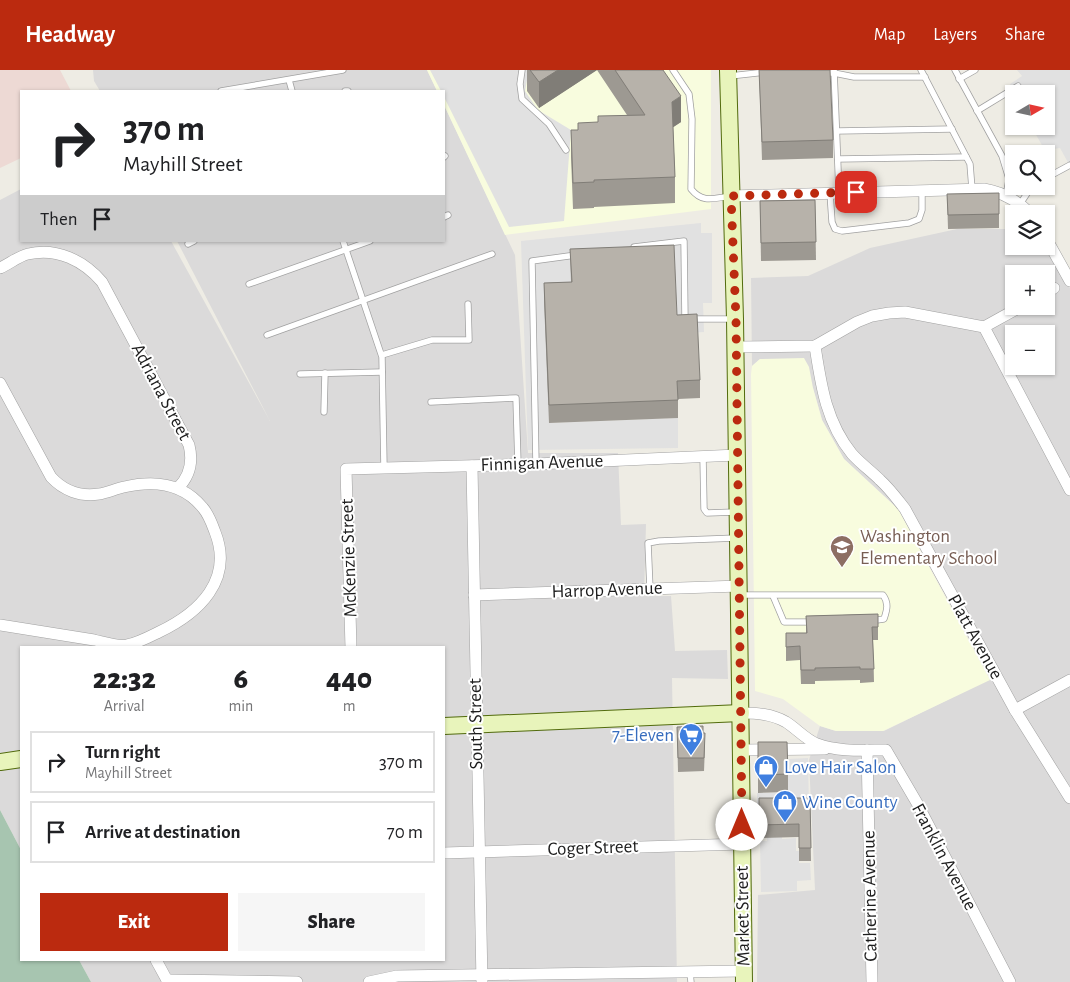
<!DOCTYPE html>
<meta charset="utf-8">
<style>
:root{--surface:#fff;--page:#f6f6f6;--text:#202124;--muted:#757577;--line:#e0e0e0;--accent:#bb2a0f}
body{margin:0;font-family:"Alegreya Sans",sans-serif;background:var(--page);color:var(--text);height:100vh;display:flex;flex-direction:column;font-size:19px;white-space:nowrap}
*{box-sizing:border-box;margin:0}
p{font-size:16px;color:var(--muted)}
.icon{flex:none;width:28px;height:28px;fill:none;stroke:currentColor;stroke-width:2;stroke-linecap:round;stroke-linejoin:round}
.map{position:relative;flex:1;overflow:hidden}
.panel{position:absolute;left:20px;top:576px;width:425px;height:315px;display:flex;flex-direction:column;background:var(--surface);border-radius:0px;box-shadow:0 1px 4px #0004}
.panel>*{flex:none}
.top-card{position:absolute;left:20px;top:20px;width:425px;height:152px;border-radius:0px;box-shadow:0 1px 4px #0004;background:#fff;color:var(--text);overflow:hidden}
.needle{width:32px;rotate:81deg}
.fabs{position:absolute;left:1005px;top:15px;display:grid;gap:10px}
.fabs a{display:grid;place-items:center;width:50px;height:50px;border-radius:0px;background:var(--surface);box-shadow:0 1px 4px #0004;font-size:25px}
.pin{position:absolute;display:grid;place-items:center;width:42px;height:42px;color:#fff;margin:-21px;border-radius:10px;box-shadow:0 2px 8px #0006}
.me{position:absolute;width:55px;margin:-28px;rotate:0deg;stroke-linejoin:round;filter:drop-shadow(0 0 4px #0008)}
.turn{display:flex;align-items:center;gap:18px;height:105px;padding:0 20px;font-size:22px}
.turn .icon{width:65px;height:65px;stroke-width:2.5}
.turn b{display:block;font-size:35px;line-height:42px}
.then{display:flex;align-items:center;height:48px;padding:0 20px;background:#0003;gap:10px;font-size:19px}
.eta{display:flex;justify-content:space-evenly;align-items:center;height:85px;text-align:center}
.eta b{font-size:30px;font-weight:800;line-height:35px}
.button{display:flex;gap:10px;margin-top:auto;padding:10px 20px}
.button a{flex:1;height:58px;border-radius:0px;background:var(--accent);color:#fff;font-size:20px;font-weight:800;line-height:58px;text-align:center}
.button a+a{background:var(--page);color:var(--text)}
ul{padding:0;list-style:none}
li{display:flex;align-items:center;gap:15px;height:62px;margin:0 10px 8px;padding:0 10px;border:2px solid var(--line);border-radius:0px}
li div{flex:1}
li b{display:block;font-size:19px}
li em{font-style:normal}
header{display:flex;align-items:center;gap:30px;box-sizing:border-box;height:70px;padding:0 25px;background:var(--accent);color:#fff}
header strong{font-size:24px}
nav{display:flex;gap:28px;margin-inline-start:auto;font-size:18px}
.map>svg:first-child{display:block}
.residential{fill:#dbdada;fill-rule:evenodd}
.commercial{fill:#edd9d4}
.education{fill:#f8fcde}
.cemetery{fill:#a7c5b0}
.parking{fill:#e1e1e1}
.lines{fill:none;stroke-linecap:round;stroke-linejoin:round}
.lane-casing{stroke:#a1a1a1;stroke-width:7}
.street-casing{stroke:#a1a1a1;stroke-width:12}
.secondary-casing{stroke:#526b0d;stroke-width:18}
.lane{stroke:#fff;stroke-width:5.5}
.street{stroke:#fff;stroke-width:11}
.secondary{stroke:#e8f4bb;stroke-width:16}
.wall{fill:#9d9992}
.shaded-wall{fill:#807d77}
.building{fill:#b7b2aa;stroke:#807d77}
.route{stroke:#bb2a0f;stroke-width:9;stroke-dasharray:0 16.2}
.labels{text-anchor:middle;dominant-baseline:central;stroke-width:4;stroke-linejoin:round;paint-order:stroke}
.street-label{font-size:19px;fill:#1d1d1d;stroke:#fff}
.education-label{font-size:19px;fill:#785e54;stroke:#fff;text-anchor:start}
.shop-label{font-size:19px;fill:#366cbe;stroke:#fff;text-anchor:start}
</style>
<header>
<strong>Headway</strong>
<nav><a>Map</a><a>Layers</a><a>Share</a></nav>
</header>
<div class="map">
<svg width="1070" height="912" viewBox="0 0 1070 912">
<rect width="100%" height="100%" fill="#eeece4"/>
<g class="residential">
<polygon points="93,0 427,0 437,21 100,21 94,11"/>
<polygon points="444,35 515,185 528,383 618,383 621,455 646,454 644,526 671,526 675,581 727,580 728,609 672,608 677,912 91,912 79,890 444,890 444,578 21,578 21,780 0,740 0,130 21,119 21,171 171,171 270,351 177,171 444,171"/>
<path d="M957,159h57v17h29l27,42v694h-313l1,-87 57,-5 -6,-130 11,-34 16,5h48l106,-52 -11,-30 -19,-37 -62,-103 -54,-50 -22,-39 -9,-32 -53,-29 -8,7 -1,-88 57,-2 62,-28zM1014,204h32v32h-32zM1014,264h32v32h-32z"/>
</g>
<polygon class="commercial" points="0,0 60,0 71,21 21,21 21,88 0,98"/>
<g class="education">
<polygon points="427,0 711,0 711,139 505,165 444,35 444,21 437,21"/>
<polygon points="804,288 809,297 813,318 822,350 844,389 898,439 990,610 883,661 836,661 820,656 783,629 755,621 751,304 752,296 760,289"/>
</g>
<polygon class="cemetery" points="0,740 21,780 21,890 79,890 91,912 0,912"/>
<g class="parking">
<polygon points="430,0 529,0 525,21 538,40 571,60 564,151 509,157 444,27 444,21 441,21"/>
<polygon points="1017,0 1070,0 1070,96 1060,78 1047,80 1043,77 1031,56 1046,56 1046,24 1014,24 1010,14 1022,6"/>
<polygon points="701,153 701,163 712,163 712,233 703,233 704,262 688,263 571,197 572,230 549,353 678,348 678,378 528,380 521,171"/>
<polygon points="808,688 809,739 757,740 757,723 788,723 788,689"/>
<polygon points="767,766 782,766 782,769 796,768 796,781 799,781 799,793 810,793 811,810 797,811 797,821 761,822 760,771 767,771"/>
</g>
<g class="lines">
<g class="lane-casing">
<g id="lane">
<polyline points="522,0 520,14 522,29 549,54 566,80"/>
<path d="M673,0l16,24 3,25 -1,70c12,15 23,9 40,7"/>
<polyline points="834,0 839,123"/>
<polyline points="921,0 970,94 972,119"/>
<polyline points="955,0 1002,86 1009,109 1006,126"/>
<polyline points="822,3 834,3 854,7 925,7"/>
<polyline points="730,6 766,2"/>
<polyline points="959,9 975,0"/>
<polyline points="289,10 292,21"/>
<polyline points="221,21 343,0"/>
<polyline points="345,21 348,21"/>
<polyline points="977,41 1018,16"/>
<polyline points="837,61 952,59"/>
<polyline points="444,87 445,86"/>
<polyline points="838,89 966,87"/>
<polyline points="1046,108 1070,95"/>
<polyline points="830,123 832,152 835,159 842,161 909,153 919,149 922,140 922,120"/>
<polyline points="1020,134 1032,116"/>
<polyline points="444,147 448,145"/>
<polyline points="343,171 382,287 384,398"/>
<polyline points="188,174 194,171"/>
<polyline points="634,177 684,171 685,249 733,249"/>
<polyline points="249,214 370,171"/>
<polyline points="267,265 492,184"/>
<polyline points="382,285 432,270 469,270 468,234"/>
<polyline points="300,304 382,302"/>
<polyline points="431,332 516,328 518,395"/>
<polyline points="324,342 325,303"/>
<polyline points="703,387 704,439 707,443 735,442"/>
<polyline points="536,394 532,191 576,185"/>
<polyline points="650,519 648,473 659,471 736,468"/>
<path d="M740,525h143c6,8 4,15 1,24l-14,2"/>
<polyline points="773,526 784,552 814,552"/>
<polyline points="690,902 691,912"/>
</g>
</g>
<g class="street-casing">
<g id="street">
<path d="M731,126l253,-7c18,3 34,12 47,25"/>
<polyline points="1046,168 1070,211"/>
<path d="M0,198c9,-4 19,-12 28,-14 29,-7 56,7 74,28l87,163c4,16 1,31 -11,43"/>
<polyline points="1046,223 1054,218"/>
<polyline points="984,257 1070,420"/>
<path d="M815,276c6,39 11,76 37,108 9,10 19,17 28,26 10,9 17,19 25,29l110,201 55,88"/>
<polyline points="736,277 815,276 857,252 872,246 889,243 905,242 984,257 1022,236"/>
<path d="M0,313l51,94c12,13 29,20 48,17 8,-1 16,-5 25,-7 30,-7 59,-4 79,21 6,7 9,16 12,24 19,48 -16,81 -56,100 -10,5 -21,11 -32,13 -9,2 -24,-3 -33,-5 -32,-5 -63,-10 -94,-15"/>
<polyline points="472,396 482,912"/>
<polyline points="474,525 740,516"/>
<polyline points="351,578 346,399 536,394 737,385"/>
<polyline points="1015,640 1070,610"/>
<path d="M741,643c16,0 31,1 45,9 11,7 19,17 31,22 22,8 46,6 69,6l31,53 93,179"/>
<polyline points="742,680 825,679"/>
<polyline points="867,680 872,912"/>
<polyline points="444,783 742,774"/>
<polyline points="156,890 168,912"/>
<polyline points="167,910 297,912"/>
<polyline points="369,912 397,906 743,901"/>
</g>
</g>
<g class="secondary-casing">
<g id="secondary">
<polyline points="728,0 735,249 744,912"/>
<polyline points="444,656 741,643"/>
<polyline points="0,692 21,689"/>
</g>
</g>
<use href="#lane" class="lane"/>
<use href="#street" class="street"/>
<use href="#secondary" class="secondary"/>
</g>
<g class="wall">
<polygon points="527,0 663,0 681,52 673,57 675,107 675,133 594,137 594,138 573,139 571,87 571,60 578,60 598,52 627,45 597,0 539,38 527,21"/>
<polygon points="759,0 833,70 833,88 762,90"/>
<polygon points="999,123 999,158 948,159 947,124"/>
<polygon points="815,130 816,190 761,191 760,131"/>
<polygon points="570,179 677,245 700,310 700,328 678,329 678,348 549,353 544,231 544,213 571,212"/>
<polygon points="878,544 878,570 873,570 874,612 860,613 860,610 815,611 815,614 801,614 800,590 786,591 786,563 806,563 806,546"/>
<polygon points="677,657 705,676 704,701 678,702"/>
<polygon points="758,672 788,704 788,722 758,723"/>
<polygon points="759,728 810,728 811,791 799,791 799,767 759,768"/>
</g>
<g class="shaded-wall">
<polygon points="558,0 597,0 539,38 539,12"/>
<polygon points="681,26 681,52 672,58 672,32"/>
</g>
<g class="building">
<polygon points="530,0 558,0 539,12"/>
<polygon points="615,0 663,0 681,26 672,32 675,107 594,110 594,112 573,113 571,60 578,60 578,53 598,52 598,46 645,45"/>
<polygon points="759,0 830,0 833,70 762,72"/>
<polygon points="999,123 999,144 948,145 947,124"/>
<polygon points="815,130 816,172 761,173 760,131"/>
<polygon points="674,175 677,245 697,244 700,310 677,311 678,330 549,335 544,213 572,212 570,179"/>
<polygon points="878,544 878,557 872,557 874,599 860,599 860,597 815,598 815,600 801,600 800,576 786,577 786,563 807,563 806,546"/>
<polygon points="703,656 703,663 705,663 704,688 678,688 677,657"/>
<polygon points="758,672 787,672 788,704 758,705"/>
<polygon points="759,728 810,728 811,778 799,778 799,754 759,755"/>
</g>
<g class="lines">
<polyline class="route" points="742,755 736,249 731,126 856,122"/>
</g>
<defs>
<g id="school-pin" transform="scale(1.25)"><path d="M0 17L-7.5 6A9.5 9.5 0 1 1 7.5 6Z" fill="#8d6e63" stroke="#fff"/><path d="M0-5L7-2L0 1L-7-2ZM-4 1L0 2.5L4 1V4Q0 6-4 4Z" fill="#fff"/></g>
<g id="supermarket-pin" transform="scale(1.25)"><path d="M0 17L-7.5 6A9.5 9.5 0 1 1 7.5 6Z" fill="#3f7fe0" stroke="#fff"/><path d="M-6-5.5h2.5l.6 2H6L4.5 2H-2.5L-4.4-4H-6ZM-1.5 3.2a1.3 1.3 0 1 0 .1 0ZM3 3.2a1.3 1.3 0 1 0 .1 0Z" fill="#fff"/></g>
<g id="shop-pin" transform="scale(1.25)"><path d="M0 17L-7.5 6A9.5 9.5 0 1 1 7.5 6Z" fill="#3f7fe0" stroke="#fff"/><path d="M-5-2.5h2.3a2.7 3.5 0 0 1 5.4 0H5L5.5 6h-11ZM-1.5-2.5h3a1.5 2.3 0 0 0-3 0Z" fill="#fff"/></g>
</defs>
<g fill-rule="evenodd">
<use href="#school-pin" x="842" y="477"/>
<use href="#supermarket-pin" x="691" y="665"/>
<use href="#shop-pin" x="766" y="697"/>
<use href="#shop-pin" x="785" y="732"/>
</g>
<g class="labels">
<g class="street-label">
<text transform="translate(161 322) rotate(62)">Adriana Street</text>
<text transform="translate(542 393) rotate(-2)">Finnigan Avenue</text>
<text transform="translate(349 488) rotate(-92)">McKenzie Street</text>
<text transform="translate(607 520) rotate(-2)">Harrop Avenue</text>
<text transform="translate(975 567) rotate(61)">Platt Avenue</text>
<text transform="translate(476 654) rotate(-91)">South Street</text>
<text transform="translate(593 778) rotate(-2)">Coger Street</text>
<text transform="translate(944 787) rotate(62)">Franklin Avenue</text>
<text transform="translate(870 826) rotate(-91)">Catherine Avenue</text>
<text transform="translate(743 846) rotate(-91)">Market Street</text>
</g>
<g class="education-label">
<text x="860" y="466">Washington<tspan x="860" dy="22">Elementary School</tspan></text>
</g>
<g class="shop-label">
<text x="674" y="665" text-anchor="end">7-Eleven</text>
<text x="784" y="697">Love Hair Salon</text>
<text x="802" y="732">Wine County</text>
</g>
</g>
</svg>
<div class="fabs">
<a><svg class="needle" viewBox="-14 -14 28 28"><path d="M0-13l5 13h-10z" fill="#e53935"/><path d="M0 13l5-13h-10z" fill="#757577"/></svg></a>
<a><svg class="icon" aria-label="search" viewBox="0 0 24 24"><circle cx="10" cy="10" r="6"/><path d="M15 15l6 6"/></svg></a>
<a><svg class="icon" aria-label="layers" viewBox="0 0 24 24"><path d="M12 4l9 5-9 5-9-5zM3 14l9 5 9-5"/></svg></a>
<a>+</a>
<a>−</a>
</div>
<div class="pin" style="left:856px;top:122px;background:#d93025"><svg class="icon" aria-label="arrive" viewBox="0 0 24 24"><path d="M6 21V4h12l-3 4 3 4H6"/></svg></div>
<svg class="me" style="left:742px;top:755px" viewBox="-20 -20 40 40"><circle r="19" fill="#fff"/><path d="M0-13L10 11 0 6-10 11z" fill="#bb2a0f"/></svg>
<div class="top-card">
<div class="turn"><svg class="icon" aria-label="right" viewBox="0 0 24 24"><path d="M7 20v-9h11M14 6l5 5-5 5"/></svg><div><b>370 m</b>Mayhill Street</div></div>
<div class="then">Then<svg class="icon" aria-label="arrive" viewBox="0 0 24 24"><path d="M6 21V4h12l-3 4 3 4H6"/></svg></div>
</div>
<section class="panel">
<div class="eta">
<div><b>22:32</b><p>Arrival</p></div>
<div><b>6</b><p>min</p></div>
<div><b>440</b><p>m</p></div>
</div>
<ul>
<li><svg class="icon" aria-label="right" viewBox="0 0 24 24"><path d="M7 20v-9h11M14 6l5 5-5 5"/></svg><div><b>Turn right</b><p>Mayhill Street</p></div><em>370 m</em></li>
<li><svg class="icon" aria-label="arrive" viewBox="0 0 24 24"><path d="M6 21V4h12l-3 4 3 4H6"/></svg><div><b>Arrive at destination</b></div><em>70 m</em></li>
</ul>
<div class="button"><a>Exit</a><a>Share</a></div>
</section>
</div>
